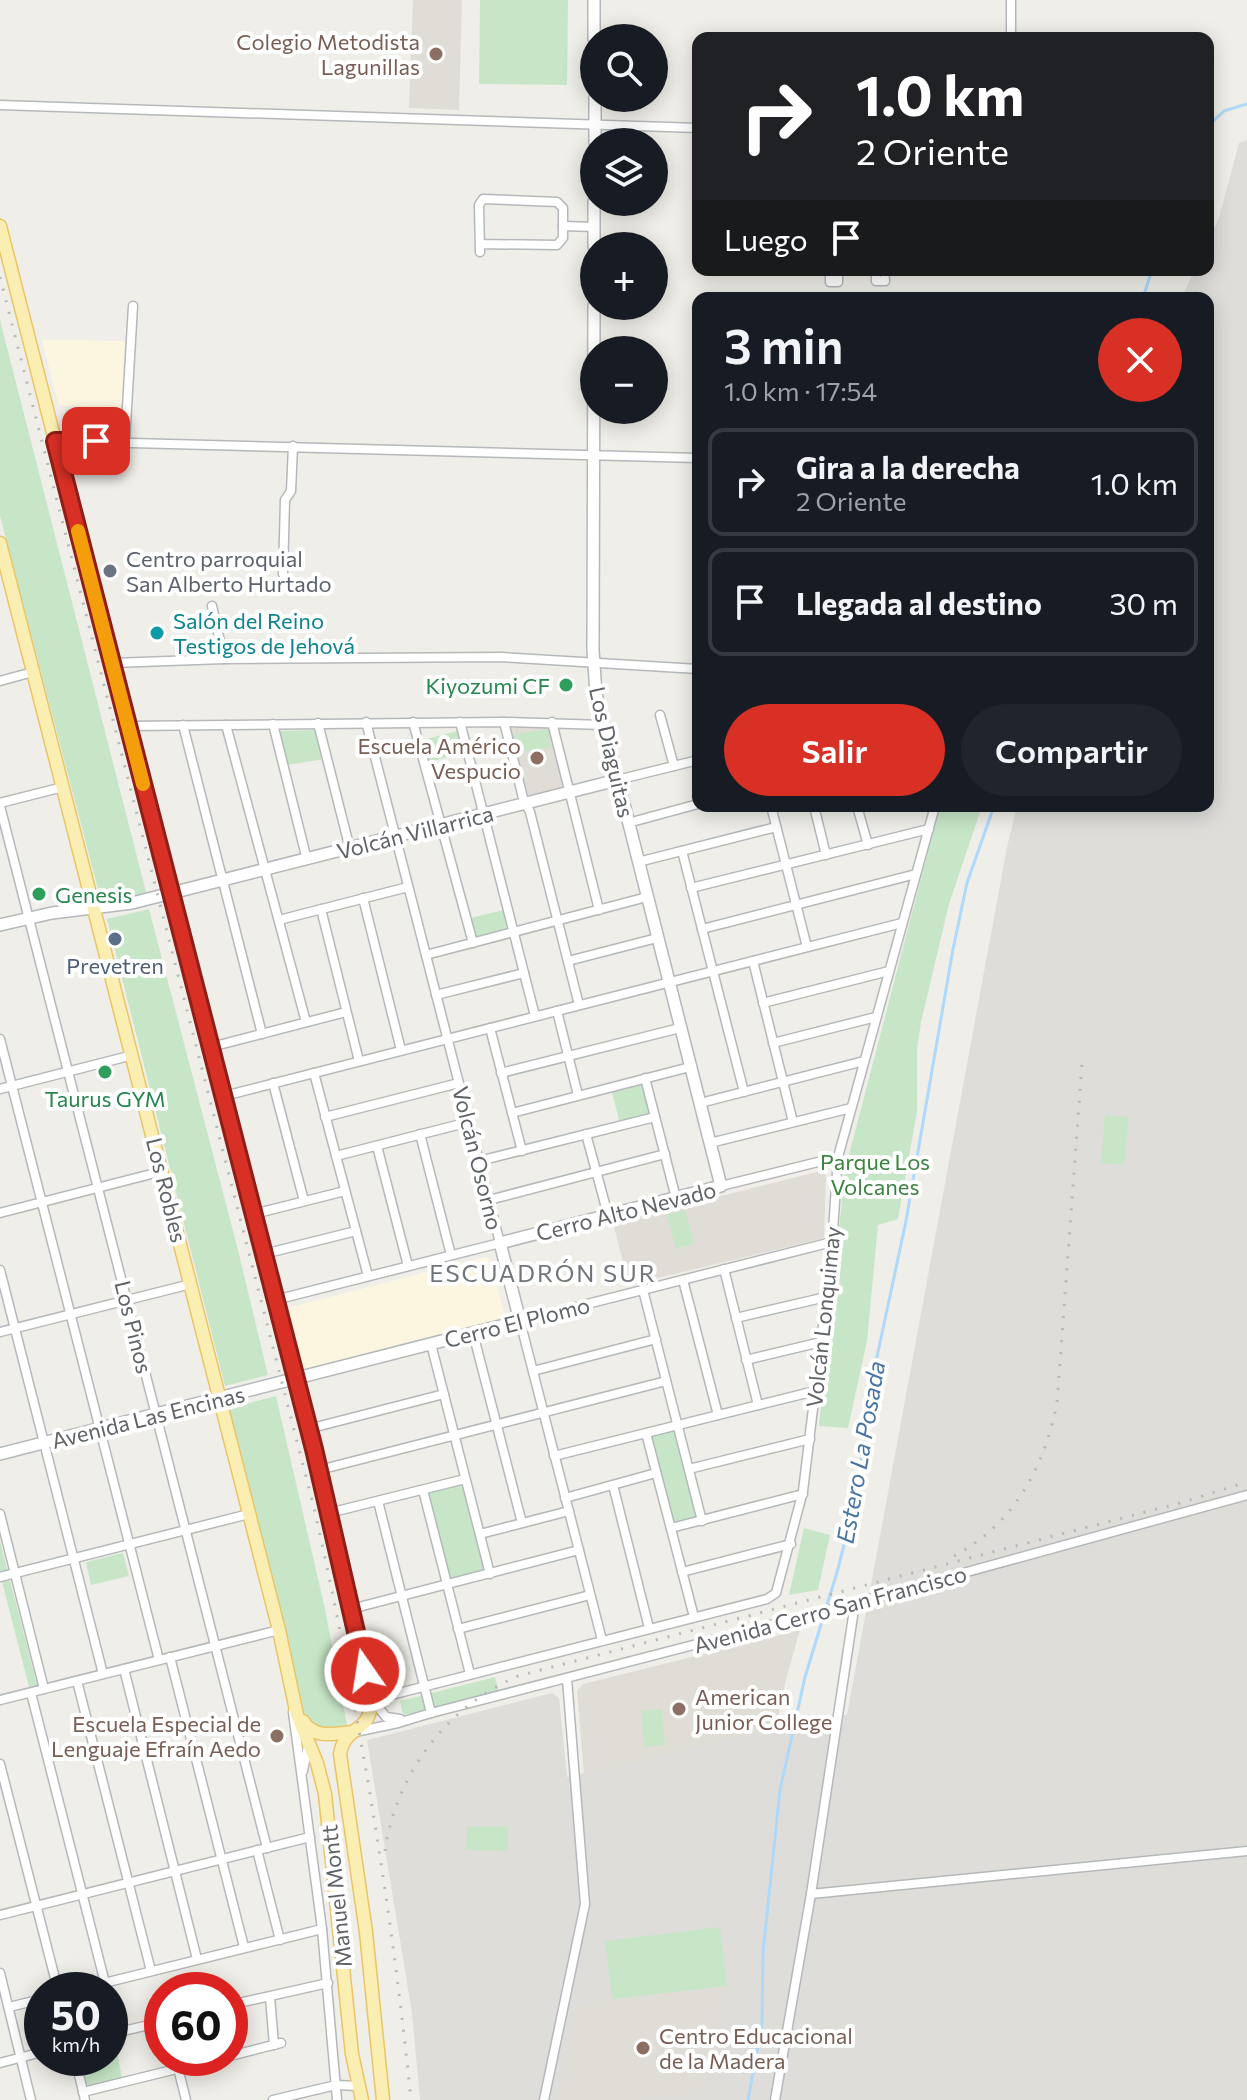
<!DOCTYPE html>
<html lang="es">
<meta charset="utf-8">
<style>
:root{--surface:#171b24;--page:#20242c;--text:#f1f3f6;--muted:#9ea1a6;--line:#363941;--accent:#d93025}
body{margin:0;font-family:Commissioner,sans-serif;background:var(--page);color:var(--text);height:100vh;display:flex;flex-direction:column;font-size:30px;white-space:nowrap}
*{box-sizing:border-box;margin:0}
p{font-size:26px;color:var(--muted)}
.icon{flex:none;width:44px;height:44px;fill:none;stroke:currentColor;stroke-width:2;stroke-linecap:round;stroke-linejoin:round}
.map{position:relative;flex:1;overflow:hidden}
.panel{position:absolute;left:692px;top:292px;width:522px;height:520px;display:flex;flex-direction:column;background:var(--surface);border-radius:16px;box-shadow:0 4px 20px #0003}
.panel>*{flex:none}
.top-card{position:absolute;left:692px;top:32px;width:522px;height:244px;border-radius:16px;box-shadow:0 4px 20px #0003;background:#202124;color:#fff;overflow:hidden}
.buttons{position:absolute;left:580px;top:24px;display:grid;gap:16px}
.buttons a{display:grid;place-items:center;width:88px;height:88px;border-radius:50%;background:var(--surface);box-shadow:0 4px 20px #0003;font-size:40px}
.speed{position:absolute;left:24px;top:1972px;display:flex;gap:16px;font-size:40px;font-weight:700;text-align:center}
.speed>*{display:grid;place-content:center;width:104px;height:104px;border-radius:50%;background:var(--surface);box-shadow:0 4px 20px #0003;line-height:1}
.speed small{font-size:20px;font-weight:400}
.speed .limit{border:12px solid #d22;background:#fff;color:#111}
.pin{position:absolute;display:grid;place-items:center;width:68px;height:68px;color:#fff;margin:-34px;border-radius:16px;box-shadow:0 4px 12px #0006}
.me{position:absolute;width:88px;margin:-44px;rotate:347deg;stroke-linejoin:round;filter:drop-shadow(0 0 6px #0008)}
.turn{display:flex;align-items:center;gap:28px;height:168px;padding:0 32px;font-size:36px}
.turn .icon{width:104px;height:104px;stroke-width:2.5}
.turn b{display:block;font-size:56px;line-height:68px}
.then{display:flex;align-items:center;height:76px;padding:0 32px;background:#0003;gap:16px;font-size:30px}
.round{display:grid;place-items:center;flex:none;width:84px;height:84px;border-radius:42px;background:var(--page)}
.head{display:flex;align-items:center;justify-content:space-between;height:136px;padding:0 32px}
h1{font-size:48px;font-weight:600;line-height:60px}
.primary-button{display:flex;gap:16px;margin-top:auto;padding:16px 32px}
.primary-button a{flex:1;height:92px;border-radius:48px;background:var(--accent);color:#fff;font-size:32px;font-weight:600;line-height:92px;text-align:center}
.primary-button a+a{background:var(--page);color:var(--text)}
ul{padding:0;list-style:none}
li{display:flex;align-items:center;gap:24px;height:108px;margin:0 16px 12px;padding:0 16px;border:4px solid var(--line);border-radius:16px}
li div{flex:1}
li b{display:block;font-size:30px}
li em{font-style:normal}
.map>svg:first-child{display:block}
.commercial{fill:#fcf6e1}
.industrial{fill:#dfddda}
.education{fill:#e0ddd6}
.green{fill:#c7e6c7}
.lines{fill:none;stroke-linecap:round;stroke-linejoin:round}
.stream{stroke:#aed9fa;stroke-width:3}
.street-casing{stroke:#b5b8bb;stroke-width:11}
.secondary-casing{stroke:#b4b7bb;stroke-width:14}
.primary-casing{stroke:#eac468;stroke-width:15}
.street{stroke:#fff;stroke-width:8}
.secondary{stroke:#fff;stroke-width:11}
.primary{stroke:#faeeb3;stroke-width:12}
.rail{stroke:#b6b7b7;stroke-width:3;stroke-dasharray:2 10;stroke-linecap:butt}
.route-casing{stroke:#8d1f18;stroke-width:20}
.route{stroke:#d93025;stroke-width:14}
.slow{stroke:#f59e0b;stroke-width:14}
.education-dot{fill:#8d6e63;stroke:#fff;stroke-width:3}
.worship-dot{fill:#6b7280;stroke:#fff;stroke-width:3}
.culture-dot{fill:#0f9aa8;stroke:#fff;stroke-width:3}
.leisure-dot{fill:#2e9e5b;stroke:#fff;stroke-width:3}
.service-dot{fill:#5c6f8a;stroke:#fff;stroke-width:3}
.labels{text-anchor:middle;dominant-baseline:central;stroke-width:8;stroke-linejoin:round;paint-order:stroke}
.education-label{font-size:22px;fill:#785e54;stroke:#fff;text-anchor:end}
.worship-label{font-size:22px;fill:#5b616d;stroke:#fff;text-anchor:start}
.culture-label{font-size:22px;fill:#0d838f;stroke:#fff;text-anchor:start}
.leisure-label{font-size:22px;fill:#27864d;stroke:#fff;text-anchor:end}
.street-label{font-size:22px;fill:#5f6367;stroke:#fff}
.service-label{font-size:22px;fill:#4e5e75;stroke:#fff}
.park-label{font-size:22px;fill:#3b833e;stroke:#fff}
.neighbourhood-label{font-size:24px;letter-spacing:2px;fill:#707579;stroke:#fff}
.water-label{font-size:24px;font-style:italic;fill:#4774a4;stroke:#fff}
</style>
<div class="map">
<svg width="1247" height="2100" viewBox="0 0 1247 2100">
<rect width="100%" height="100%" fill="#f0eee8"/>
<g class="commercial">
<polygon points="42,340 125,341 123,409 59,405"/>
<polygon points="486,1257 490,1259 505,1317 502,1321 302,1371 286,1313 291,1307"/>
</g>
<polygon class="industrial" points="1247,140 1247,2100 420,2100 412,2013 367,1740 552,1693 559,1698 567,1777 776,1727 847,1715 1007,847 1017,806 1208,806 1208,298 1182,298 1194,270 1208,270 1208,240 1219,218 1239,143"/>
<g class="education">
<polygon points="413,0 462,0 459,110 409,108"/>
<polygon points="509,728 551,728 566,788 527,799"/>
<polygon points="821,1171 826,1175 824,1238 629,1285 613,1223"/>
<polygon points="800,1630 786,1679 776,1727 584,1774 577,1691 583,1684"/>
<polygon points="727,1987 710,2093 641,2100 558,2100 578,2004"/>
</g>
<g class="green">
<polygon points="480,0 568,0 567,85 479,84"/>
<polygon points="0,320 147,896 102,904 0,516"/>
<polygon points="549,729 551,748 517,752 514,734"/>
<polygon points="318,730 325,759 286,765 278,735 280,731"/>
<polygon points="457,731 463,753 429,762 423,740"/>
<polygon points="940,806 982,806 949,904 921,1022 917,1049 917,1111 898,1219 878,1225 867,1341 848,1428 819,1426 845,1170"/>
<polygon points="149,909 238,1250 268,1375 225,1386 107,919"/>
<polygon points="504,910 509,929 507,931 477,938 475,936 470,918"/>
<polygon points="640,1084 645,1088 651,1110 647,1117 620,1124 612,1092"/>
<polygon points="1105,1115 1129,1117 1124,1165 1101,1163"/>
<polygon points="685,1210 694,1244 676,1249 667,1215"/>
<polygon points="276,1396 325,1609 347,1725 326,1728 309,1727 303,1721 293,1667 226,1409"/>
<polygon points="673,1429 676,1430 697,1514 694,1518 677,1523 673,1521 651,1438 653,1434"/>
<polygon points="458,1484 464,1487 486,1568 484,1572 453,1580 449,1578 427,1495 430,1491"/>
<polygon points="804,1528 830,1535 818,1590 789,1595"/>
<polygon points="0,1541 37,1685 29,1687 0,1574"/>
<polygon points="123,1553 129,1576 91,1585 86,1562"/>
<polygon points="495,1677 499,1692 403,1715 400,1701"/>
<polygon points="662,1709 665,1745 644,1747 641,1711"/>
<polygon points="467,1826 508,1827 508,1851 466,1850"/>
<polygon points="720,1927 727,1986 612,1999 605,1941"/>
<polygon points="110,2039 114,2039 122,2078 87,2086 84,2083 78,2058 110,2058"/>
</g>
<g class="lines">
<g class="stream">
<polyline points="1208,126 1224,111 1247,104"/>
<polyline points="1143,298 1152,270"/>
<polyline points="748,2100 762,2025 763,1952 780,1790 805,1677 838,1569 855,1500 875,1366 906,1221 953,949 967,883 994,806"/>
</g>
<g class="street-casing">
<g id="street">
<polyline points="1011,38 1011,0"/>
<polyline points="0,105 698,128"/>
<polyline points="563,226 594,227"/>
<polyline points="480,244 557,245 563,238 563,208 557,202 483,199 479,205 480,252"/>
<polyline points="830,270 830,282 838,282 838,270"/>
<polyline points="876,270 876,281 885,281 884,270"/>
<polyline points="55,441 698,458"/>
<polyline points="125,441 133,306"/>
<polyline points="283,574 285,500 291,491 293,446"/>
<polyline points="212,606 224,659"/>
<polyline points="112,663 224,659 501,657 698,669"/>
<polyline points="0,681 33,672"/>
<polyline points="660,715 674,766"/>
<polyline points="413,722 473,943"/>
<polyline points="460,722 535,1016"/>
<polyline points="504,722 523,798 530,812 579,1005"/>
<polyline points="552,722 599,910"/>
<polyline points="318,723 350,849"/>
<polyline points="273,724 307,860"/>
<polyline points="183,725 262,1034"/>
<polyline points="226,725 306,1022"/>
<polyline points="128,726 504,722 603,725"/>
<polyline points="617,780 698,760"/>
<polyline points="0,803 63,787"/>
<polyline points="0,806 267,1848"/>
<polyline points="771,806 807,947"/>
<polyline points="814,806 826,855"/>
<polyline points="857,806 868,845"/>
<polyline points="628,823 698,804"/>
<polyline points="682,851 744,1092"/>
<polyline points="638,862 776,827"/>
<polyline points="691,888 929,829"/>
<polyline points="363,898 401,1050"/>
<polyline points="321,909 359,1061"/>
<polyline points="279,920 408,887"/>
<polyline points="702,929 916,874"/>
<polyline points="426,955 647,897"/>
<polyline points="568,961 657,938"/>
<polyline points="753,961 793,1122"/>
<polyline points="436,995 524,973"/>
<polyline points="763,1003 889,971"/>
<polyline points="557,1011 578,1095"/>
<polyline points="490,1028 522,1151"/>
<polyline points="0,1039 159,1660"/>
<polyline points="773,1043 876,1017"/>
<polyline points="211,1047 346,1012"/>
<polyline points="314,1073 368,1276"/>
<polyline points="501,1073 680,1028"/>
<polyline points="645,1078 676,1198"/>
<polyline points="273,1083 304,1201"/>
<polyline points="0,1089 133,1055"/>
<polyline points="224,1096 902,923"/>
<polyline points="700,1103 864,1061"/>
<polyline points="512,1113 690,1067"/>
<polyline points="325,1117 459,1083"/>
<polyline points="420,1134 451,1255"/>
<polyline points="586,1134 608,1215"/>
<polyline points="710,1143 851,1108"/>
<polyline points="377,1146 408,1266"/>
<polyline points="336,1156 469,1122"/>
<polyline points="479,1161 655,1117"/>
<polyline points="721,1186 838,1157"/>
<polyline points="489,1200 665,1154"/>
<polyline points="0,1213 163,1171"/>
<polyline points="254,1214 345,1191"/>
<polyline points="264,1254 356,1231"/>
<polyline points="724,1269 758,1405"/>
<polyline points="0,1270 103,1674"/>
<polyline points="683,1280 718,1415"/>
<polyline points="643,1290 702,1521"/>
<polyline points="275,1300 500,1243 366,722"/>
<polyline points="736,1318 826,1297"/>
<polyline points="0,1332 191,1284"/>
<polyline points="473,1333 522,1523"/>
<polyline points="431,1344 490,1574"/>
<polyline points="746,1360 821,1342"/>
<polyline points="533,1371 656,1339"/>
<polyline points="308,1429 444,1394"/>
<polyline points="646,1433 694,1617"/>
<polyline points="554,1456 815,1391"/>
<polyline points="689,1469 810,1439"/>
<polyline points="319,1470 666,1381"/>
<polyline points="613,1485 649,1628"/>
<polyline points="423,1490 470,1674"/>
<polyline points="565,1498 656,1473"/>
<polyline points="378,1501 431,1713"/>
<polyline points="329,1513 465,1479"/>
<polyline points="0,1514 44,1689"/>
<polyline points="671,1528 803,1494"/>
<polyline points="480,1534 569,1511"/>
<polyline points="682,1572 791,1544"/>
<polyline points="0,1577 249,1514"/>
<polyline points="351,1609 579,1550"/>
<polyline points="458,1629 590,1595"/>
<polyline points="602,1640 520,1321 832,1242"/>
<polyline points="170,1657 244,1947"/>
<polyline points="124,1669 197,1959"/>
<polyline points="77,1681 151,1971"/>
<polyline points="31,1693 105,1983"/>
<polyline points="391,1695 767,1599 776,1593 803,1491 831,1260 838,1157 935,806"/>
<polyline points="371,1698 386,1717 400,1719"/>
<polyline points="0,1700 279,1630"/>
<polyline points="293,1712 322,1929 337,2100"/>
<polyline points="355,1732 398,1723 431,1713 836,1608 1247,1495"/>
<polyline points="0,1764 58,1990"/>
<polyline points="303,1771 308,1745"/>
<polyline points="257,1850 280,1940"/>
<polyline points="811,1894 1247,1851"/>
<polyline points="0,1915 310,1837"/>
<polyline points="0,1973 31,2100"/>
<polyline points="76,1990 322,1929"/>
<polyline points="270,1997 274,2045"/>
<polyline points="230,2005 328,1983"/>
<polyline points="9,2007 42,1999"/>
<polyline points="110,2034 162,2022"/>
<polyline points="230,2056 281,2043"/>
<polyline points="75,2058 85,2100"/>
<polyline points="0,2063 42,2052"/>
<polyline points="178,2068 186,2100"/>
<polyline points="83,2092 221,2058"/>
<polyline points="273,2100 336,2085 358,2086"/>
<polyline points="544,2100 585,1904 567,1679"/>
<polyline points="775,2100 811,1894 855,1603"/>
</g>
</g>
<g class="secondary-casing">
<g id="secondary">
<polyline points="594,0 594,38"/>
<polyline points="595,98 595,142"/>
<polyline points="594,246 594,202"/>
<polyline points="0,925 52,913 132,903 617,780"/>
<polyline points="0,1454 520,1321 500,1243 721,1186 596,694 593,650 594,306"/>
</g>
</g>
<g class="primary-casing">
<g id="primary">
<path d="M0,226l319,1244 52,227c2,38 -26,26 -31,57l26,178 17,168"/>
<polyline points="0,543 279,1630 297,1715 317,1763 325,1794 352,2054 362,2100"/>
<path d="M303,1721c10,18 32,13 49,11"/>
</g>
</g>
<use href="#street" class="street"/>
<use href="#secondary" class="secondary"/>
<use href="#primary" class="primary"/>
<g class="rail">
<path d="M0,277l315,1235c43,194 76,389 96,588"/>
<path d="M954,1556c60,-32 90,-88 103,-153l25,-339"/>
<path d="M385,1851c11,-77 61,-144 133,-175l662,-173 67,-21"/>
</g>
</g>
<g class="lines">
<g class="route-casing">
<polyline id="route" points="96,441 55,441 314,1449 365,1671"/>
</g>
<use href="#route" class="route"/>
<polyline class="slow" points="78,531 143,784"/>
</g>
<g class="education-dot">
<circle cx="436" cy="54" r="8"/>
<circle cx="537" cy="758" r="8"/>
<circle cx="679" cy="1709" r="8"/>
<circle cx="277" cy="1736" r="8"/>
<circle cx="643" cy="2048" r="8"/>
</g>
<circle class="worship-dot" cx="110" cy="571" r="8"/>
<circle class="culture-dot" cx="157" cy="633" r="8"/>
<g class="leisure-dot">
<circle cx="566" cy="685" r="8"/>
<circle cx="39" cy="894" r="8"/>
<circle cx="105" cy="1072" r="8"/>
</g>
<circle class="service-dot" cx="115" cy="939" r="8"/>
<g class="labels">
<g class="education-label">
<text x="420" y="41">Colegio Metodista<tspan x="420" dy="25">Lagunillas</tspan></text>
<text x="521" y="745">Escuela Américo<tspan x="521" dy="25">Vespucio</tspan></text>
<text x="695" y="1696" text-anchor="start">American<tspan x="695" dy="25">Junior College</tspan></text>
<text x="261" y="1723">Escuela Especial de<tspan x="261" dy="25">Lenguaje Efraín Aedo</tspan></text>
<text x="659" y="2035" text-anchor="start">Centro Educacional<tspan x="659" dy="25">de la Madera</tspan></text>
</g>
<g class="worship-label">
<text x="126" y="558">Centro parroquial<tspan x="126" dy="25">San Alberto Hurtado</tspan></text>
</g>
<g class="culture-label">
<text x="173" y="620">Salón del Reino<tspan x="173" dy="25">Testigos de Jehová</tspan></text>
</g>
<g class="leisure-label">
<text x="550" y="685">Kiyozumi CF</text>
<text x="55" y="894" text-anchor="start">Genesis</text>
<text x="105" y="1098" text-anchor="middle">Taurus GYM</text>
</g>
<g class="street-label">
<text transform="translate(612 752) rotate(77)">Los Diaguitas</text>
<text transform="translate(415 832) rotate(-14)">Volcán Villarrica</text>
<text transform="translate(478 1158) rotate(76)">Volcán Osorno</text>
<text transform="translate(167 1190) rotate(76)">Los Robles</text>
<text transform="translate(626 1211) rotate(-14)">Cerro Alto Nevado</text>
<text transform="translate(823 1317) rotate(-84)">Volcán Lonquimay</text>
<text transform="translate(517 1322) rotate(-14)">Cerro El Plomo</text>
<text transform="translate(134 1327) rotate(76)">Los Pinos</text>
<text transform="translate(148 1417) rotate(-14)">Avenida Las Encinas</text>
<text transform="translate(830 1609) rotate(-15)">Avenida Cerro San Francisco</text>
<text transform="translate(336 1896) rotate(-96)">Manuel Montt</text>
</g>
<g class="service-label">
<text x="115" y="965">Prevetren</text>
</g>
<g class="park-label">
<text x="875" y="1161">Parque Los<tspan x="875" dy="25">Volcanes</tspan></text>
</g>
<g class="neighbourhood-label">
<text x="543" y="1272">ESCUADRÓN SUR</text>
</g>
<g class="water-label">
<text transform="translate(860 1452) rotate(-80)">Estero La Posada</text>
</g>
</g>
</svg>
<div class="buttons">
<a><svg class="icon" aria-label="search" viewBox="0 0 24 24"><circle cx="10" cy="10" r="6"/><path d="M15 15l6 6"/></svg></a>
<a><svg class="icon" aria-label="layers" viewBox="0 0 24 24"><path d="M12 4l9 5-9 5-9-5zM3 14l9 5 9-5"/></svg></a>
<a>+</a>
<a>−</a>
</div>
<div class="speed"><div>50<small>km/h</small></div><div class="limit">60</div></div>
<div class="pin" style="left:96px;top:441px;background:#d93025"><svg class="icon" aria-label="arrive" viewBox="0 0 24 24"><path d="M6 21V4h12l-3 4 3 4H6"/></svg></div>
<svg class="me" style="left:365px;top:1671px" viewBox="-20 -20 40 40"><circle r="17" fill="#d93025" stroke="#fff" stroke-width="3"/><path d="M0-11L8 9 0 5-8 9z" fill="#fff"/></svg>
<div class="top-card">
<div class="turn"><svg class="icon" aria-label="right" viewBox="0 0 24 24"><path d="M7 20v-9h11M14 6l5 5-5 5"/></svg><div><b>1.0 km</b>2 Oriente</div></div>
<div class="then">Luego<svg class="icon" aria-label="arrive" viewBox="0 0 24 24"><path d="M6 21V4h12l-3 4 3 4H6"/></svg></div>
</div>
<section class="panel">
<div class="head"><div><h1>3 min</h1><p>1.0 km · 17:54</p></div><a class="round" style="background:#d93025;color:#fff"><svg class="icon" aria-label="close" viewBox="0 0 24 24"><path d="M6 6l12 12M18 6L6 18"/></svg></a></div>
<ul>
<li><svg class="icon" aria-label="right" viewBox="0 0 24 24"><path d="M7 20v-9h11M14 6l5 5-5 5"/></svg><div><b>Gira a la derecha</b><p>2 Oriente</p></div><em>1.0 km</em></li>
<li><svg class="icon" aria-label="arrive" viewBox="0 0 24 24"><path d="M6 21V4h12l-3 4 3 4H6"/></svg><div><b>Llegada al destino</b></div><em>30 m</em></li>
</ul>
<div class="primary-button"><a>Salir</a><a>Compartir</a></div>
</section>
</div>
